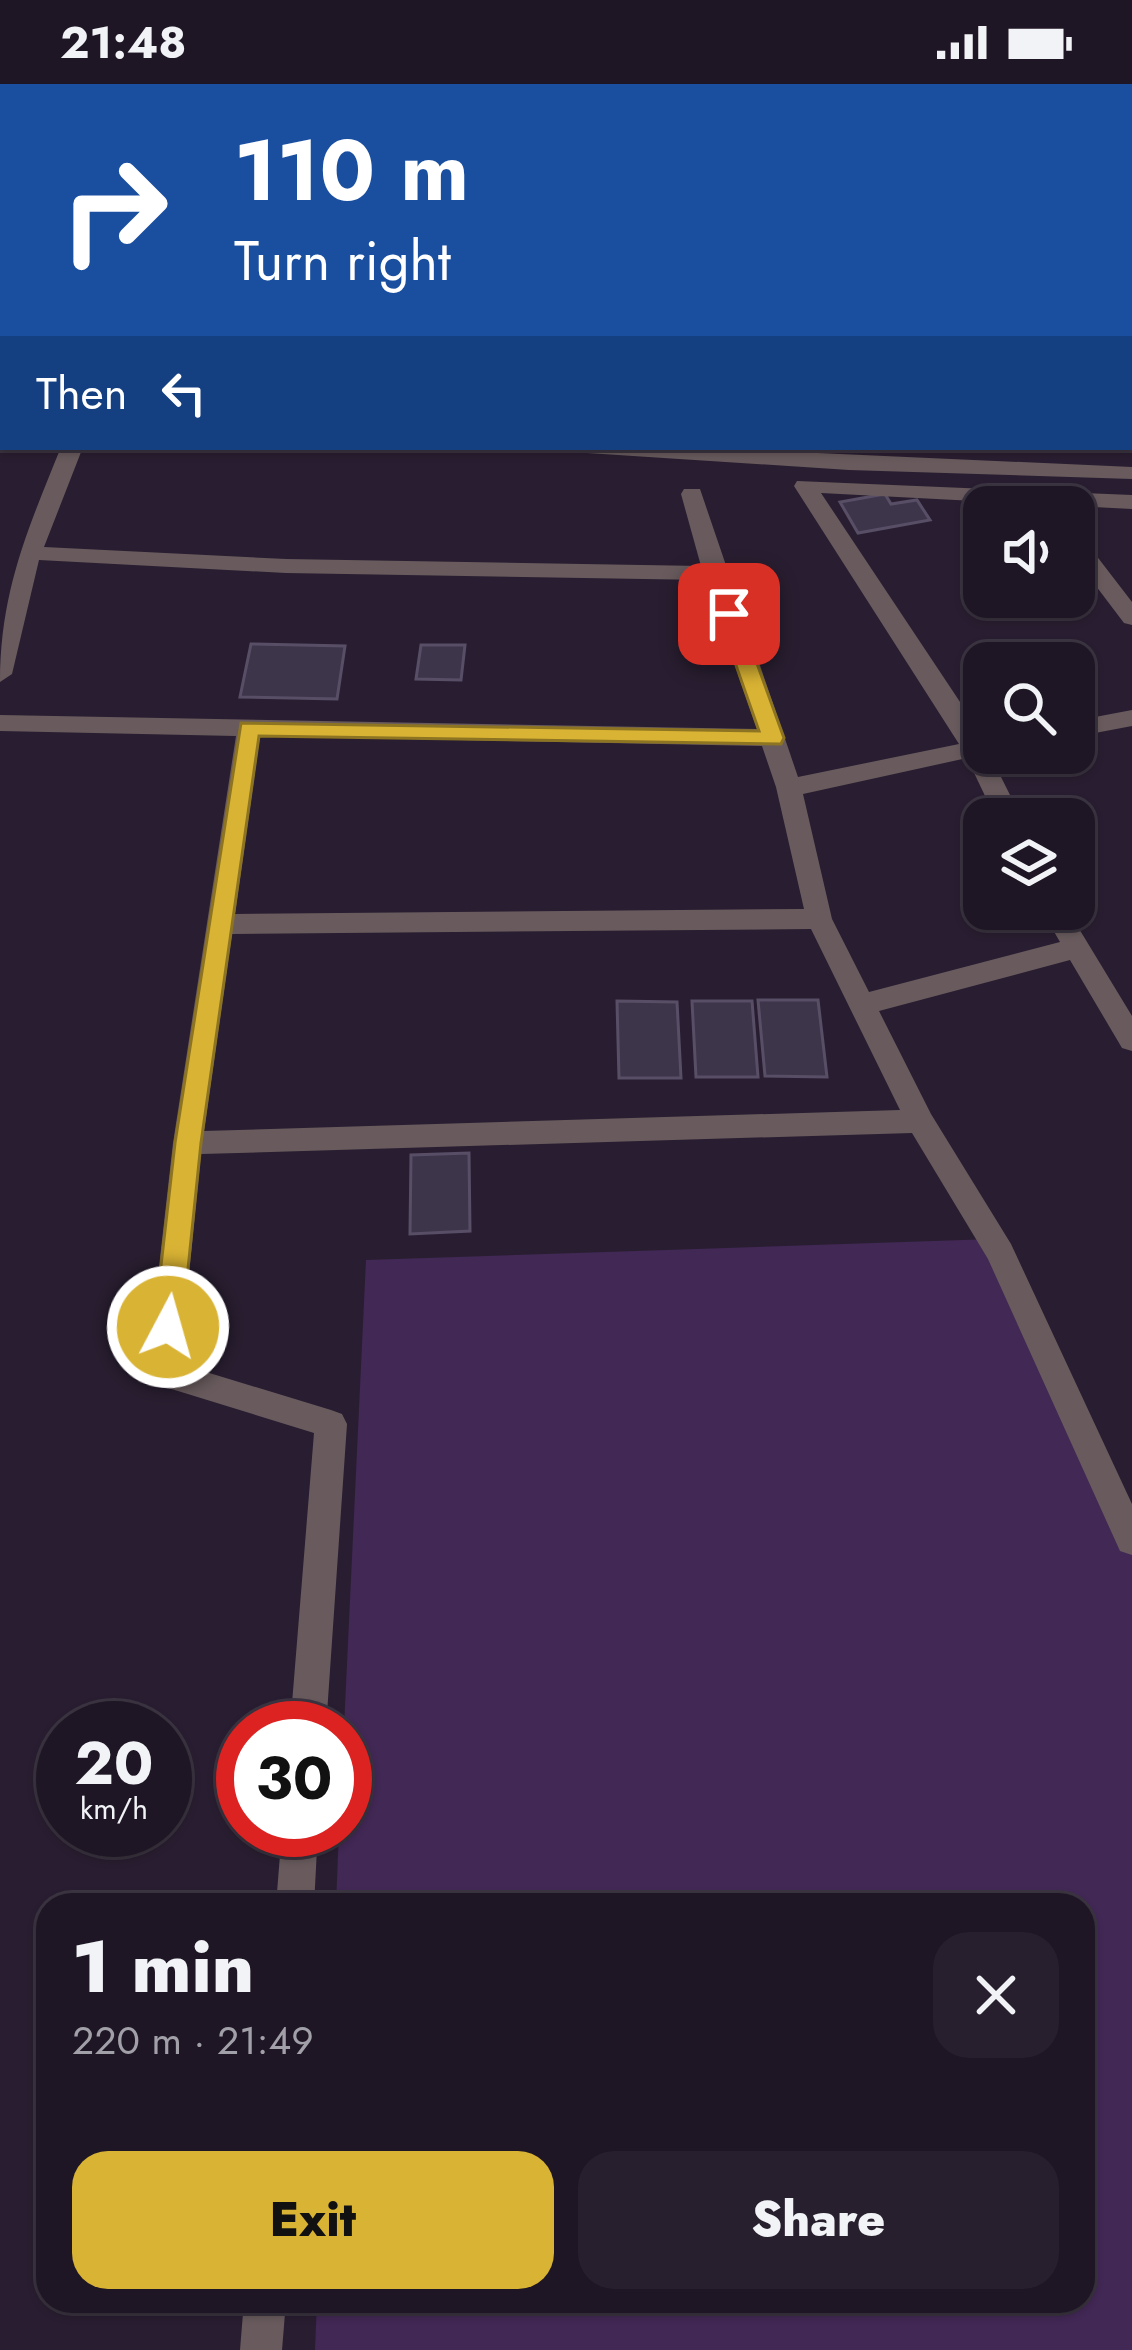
<!DOCTYPE html>
<meta charset="utf-8">
<style>
:root{--surface:#1f1625;--page:#271f2d;--text:#f1f3f6;--muted:#a19fa7;--line:#3c3542;--accent:#d9b334}
body{margin:0;font-family:Jost,sans-serif;background:var(--page);color:var(--text);height:100vh;display:flex;flex-direction:column;font-size:45px;white-space:nowrap}
*{box-sizing:border-box;margin:0}
p{font-size:39px;color:var(--muted)}
.icon{flex:none;width:66px;height:66px;fill:none;stroke:currentColor;stroke-width:2;stroke-linecap:round;stroke-linejoin:round}
.map{position:relative;flex:1;overflow:hidden}
.drawer{position:absolute;left:36px;top:1809px;width:1059px;height:420px;display:flex;flex-direction:column;background:var(--surface);border-radius:36px;box-shadow:0 3px 9px #0004,0 0 0 3px var(--line)}
.drawer>*{flex:none}
.hud{position:absolute;left:0px;top:0px;width:1134px;height:366px;box-shadow:0 3px 9px #0004,0 0 0 3px var(--line);background:#1a4fa0;color:#fff;overflow:hidden}
.fabs{position:absolute;left:963px;top:402px;display:grid;gap:24px}
.fabs a{display:grid;place-items:center;width:132px;height:132px;border-radius:24px;background:var(--surface);box-shadow:0 3px 9px #0004,0 0 0 3px var(--line);font-size:60px}
.speed{position:absolute;left:36px;top:1617px;display:flex;gap:24px;font-size:60px;font-weight:700;text-align:center}
.speed>*{display:grid;place-content:center;width:156px;height:156px;border-radius:50%;background:var(--surface);box-shadow:0 3px 9px #0004,0 0 0 3px var(--line);line-height:1}
.speed small{font-size:30px;font-weight:400}
.speed .limit{border:18px solid #d22;background:#fff;color:#111}
.pin{position:absolute;display:grid;place-items:center;width:102px;height:102px;color:#fff;margin:-51px;border-radius:24px;box-shadow:0 6px 18px #0006}
.me{position:absolute;width:132px;margin:-66px;rotate:6deg;stroke-linejoin:round;filter:drop-shadow(0 0 9px #0008)}
.turn{display:flex;align-items:center;gap:42px;height:252px;padding:0 36px;font-size:54px}
.turn .icon{width:156px;height:156px;stroke-width:2.5}
.turn b{display:block;font-size:84px;line-height:102px}
.then{display:flex;align-items:center;height:114px;padding:0 36px;background:#0003;gap:24px;font-size:45px}
.round{display:grid;place-items:center;flex:none;width:126px;height:126px;border-radius:36px;background:var(--page)}
.headline{display:flex;align-items:center;justify-content:space-between;height:204px;padding:0 36px}
h1{font-size:72px;font-weight:800;line-height:90px}
.primary-button{display:flex;gap:24px;margin-top:auto;padding:24px 36px}
.primary-button a{flex:1;height:138px;border-radius:36px;background:var(--accent);color:#111;font-size:48px;font-weight:800;line-height:138px;text-align:center}
.primary-button a+a{background:var(--page);color:var(--text)}
.status{display:flex;justify-content:space-between;align-items:center;height:84px;padding:0 60px;background:var(--surface);direction:ltr}
.status svg{height:33px;fill:currentColor}
.map>svg:first-child{display:block}
.green{fill:#422855}
.building{fill:#3d354a;stroke:#584f66;stroke-width:3}
.lines{fill:none;stroke-linecap:round;stroke-linejoin:round}
.street{fill:#695b5d;fill-rule:evenodd}
.primary{fill:#ae9396;fill-rule:evenodd}
.route{fill:#d9b334;stroke:#8d7422;stroke-width:3}
</style>
<div class="status"><b>21:48</b><svg viewBox="0 0 49 12"><path d="M0 12V9h3v3zM5 12V6h3v6zM10 12V3h3v9zM15 12V0h3v12zM26 1h20v11H26zM47 4h2v5h-2z"/></svg></div>
<div class="map">
<svg width="1132" height="2266" viewBox="0 0 1132 2266">
<rect width="100%" height="100%" fill="#291e31"/>
<polygon class="green" points="993,1155 1132,1441 1132,2266 315,2266 317,2217 1083,2217 1083,1821 336,1821 339,1746 345,1746 344,1644 366,1176"/>
<g class="building">
<polygon points="885,410 891,420 917,416 930,436 858,449 840,418"/>
<polygon points="251,560 345,562 337,615 240,613"/>
<polygon points="421,561 465,561 461,596 416,595"/>
<polygon points="758,916 818,916 827,993 765,992"/>
<polygon points="617,917 677,918 681,994 619,994"/>
<polygon points="692,917 752,917 758,993 696,993"/>
<polygon points="469,1069 470,1147 410,1150 411,1071"/>
</g>
<g class="lines">
<g class="street">
<rect x="0" y="165" width="3" height="12"/>
<rect x="1131" y="219" width="1" height="12"/>
<path d="M61,363h22l-39,100 242,12 415,7 -20,-72 3,-5h16l98,288 161,-33 -165,-258 3,-5 335,14v14l-311,-16 163,245v15h5l33,66h-26l-29,-61 -164,36 29,125 37,73 191,-50 -19,-33h26l65,107v35l-10,-3 -52,-88 -191,51 52,103 80,130 121,260v51l-12,-4 -132,-292 -76,-126 -711,21 -21,210 151,46 11,4 5,10 -21,304h-36l24,-295 -162,-50 -5,-10 26,-230 63,-407 -236,-5v-16l757,14 -52,-149 -419,-7 -247,-13 -27,114 -12,8c0,-91 28,-153 61,-235zM260,652l502,10 14,41 28,122 -569,5zM811,845l89,181 -696,21 28,-197z"/>
<polygon points="576,363 686,363 1132,383 1132,395 849,386 587,369"/>
<polygon points="1074,451 1082,453 1132,518 1132,541 1124,539 1074,473"/>
<polygon points="1132,626 1132,642 1074,653 1074,637"/>
<polygon points="282,1746 318,1746 314,1821 276,1821"/>
<polygon points="244,2217 286,2217 282,2266 240,2266"/>
</g>
<g class="primary">
<polygon points="377,0 470,0 472,3 379,3"/>
<rect x="0" y="21" width="3" height="10"/>
<rect x="1131" y="23" width="1" height="10"/>
<rect x="1131" y="55" width="1" height="10"/>
</g>
</g>
<polygon class="route" points="729,523 739,530 784,654 781,660 259,652 201,1059 182,1243 178,1252 158,1252 154,1243 175,1059 241,639 759,647 718,530"/>
</svg>
<div class="fabs">
<a><svg class="icon" aria-label="sound" viewBox="0 0 24 24"><path d="M4 9h4l5-4v14l-5-4H4zM17 9q2 3 0 6"/></svg></a>
<a><svg class="icon" aria-label="search" viewBox="0 0 24 24"><circle cx="10" cy="10" r="6"/><path d="M15 15l6 6"/></svg></a>
<a><svg class="icon" aria-label="layers" viewBox="0 0 24 24"><path d="M12 4l9 5-9 5-9-5zM3 14l9 5 9-5"/></svg></a>
</div>
<div class="speed"><div>20<small>km/h</small></div><div class="limit">30</div></div>
<div class="pin" style="left:729px;top:530px;background:#d93025"><svg class="icon" aria-label="arrive" viewBox="0 0 24 24"><path d="M6 21V4h12l-3 4 3 4H6"/></svg></div>
<svg class="me" style="left:168px;top:1243px" viewBox="-20 -20 40 40"><circle r="17" fill="#d9b334" stroke="#fff" stroke-width="3"/><path d="M0-11L8 9 0 5-8 9z" fill="#fff"/></svg>
<div class="hud">
<div class="turn"><svg class="icon" aria-label="right" viewBox="0 0 24 24"><path d="M7 20v-9h11M14 6l5 5-5 5"/></svg><div><b>110 m</b>Turn right</div></div>
<div class="then">Then<svg class="icon" aria-label="left" viewBox="0 0 24 24"><path d="M17 20v-9H6M10 6l-5 5 5 5"/></svg></div>
</div>
<section class="drawer">
<div class="headline"><div><h1>1 min</h1><p>220 m · 21:49</p></div><a class="round"><svg class="icon" aria-label="close" viewBox="0 0 24 24"><path d="M6 6l12 12M18 6L6 18"/></svg></a></div>
<div class="primary-button"><a>Exit</a><a>Share</a></div>
</section>
</div>
